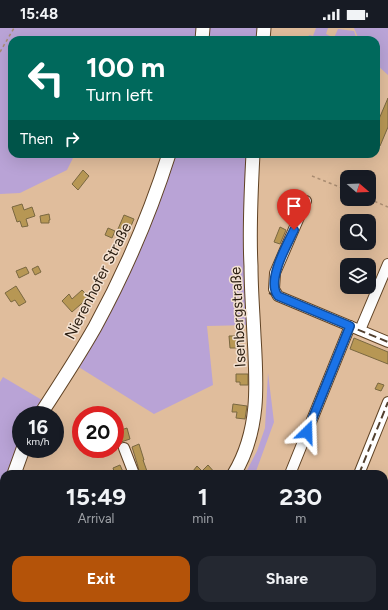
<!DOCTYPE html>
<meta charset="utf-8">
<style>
:root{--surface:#171b24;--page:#242831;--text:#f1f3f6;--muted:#9ea1a6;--accent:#b45309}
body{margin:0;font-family:Figtree,sans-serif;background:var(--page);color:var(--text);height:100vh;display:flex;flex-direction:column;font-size:15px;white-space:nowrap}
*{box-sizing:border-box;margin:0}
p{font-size:13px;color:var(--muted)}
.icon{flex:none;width:22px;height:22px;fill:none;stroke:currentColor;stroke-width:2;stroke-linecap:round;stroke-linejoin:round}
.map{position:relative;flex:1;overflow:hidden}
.panel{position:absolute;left:0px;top:442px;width:388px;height:140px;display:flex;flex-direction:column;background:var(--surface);border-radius:12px 12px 0 0;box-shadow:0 4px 16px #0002}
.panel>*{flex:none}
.top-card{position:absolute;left:8px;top:8px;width:372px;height:122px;border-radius:12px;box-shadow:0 4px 16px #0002;background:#00695c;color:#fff;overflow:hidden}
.needle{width:26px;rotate:109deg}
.fabs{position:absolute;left:340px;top:142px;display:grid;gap:8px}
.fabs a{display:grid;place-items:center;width:36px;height:36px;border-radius:8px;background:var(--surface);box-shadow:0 4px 16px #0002;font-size:20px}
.speed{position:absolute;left:12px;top:378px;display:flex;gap:8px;font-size:20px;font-weight:700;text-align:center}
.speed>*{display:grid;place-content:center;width:52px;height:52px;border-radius:50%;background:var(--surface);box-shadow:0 4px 16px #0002;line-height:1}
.speed small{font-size:10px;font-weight:400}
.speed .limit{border:6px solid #d22;background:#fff;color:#111}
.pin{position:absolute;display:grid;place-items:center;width:34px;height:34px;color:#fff;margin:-41px -17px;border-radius:50% 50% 50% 0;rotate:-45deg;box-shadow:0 0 4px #0007}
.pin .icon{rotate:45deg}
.me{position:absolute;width:44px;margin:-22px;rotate:22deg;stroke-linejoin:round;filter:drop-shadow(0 0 3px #0008)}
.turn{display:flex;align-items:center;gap:14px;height:84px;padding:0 12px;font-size:18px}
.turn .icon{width:52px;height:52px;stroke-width:2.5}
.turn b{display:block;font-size:28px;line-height:34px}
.then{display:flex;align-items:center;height:38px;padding:0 12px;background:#0003;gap:8px;font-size:15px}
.eta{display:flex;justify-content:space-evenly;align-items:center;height:68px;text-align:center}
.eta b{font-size:24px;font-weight:700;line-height:28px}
.button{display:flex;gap:8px;margin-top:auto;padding:8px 12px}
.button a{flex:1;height:46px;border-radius:12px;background:var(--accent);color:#fff;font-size:16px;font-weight:700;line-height:46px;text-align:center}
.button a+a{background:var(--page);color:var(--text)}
.status{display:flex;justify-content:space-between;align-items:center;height:28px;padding:0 20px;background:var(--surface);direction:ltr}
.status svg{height:11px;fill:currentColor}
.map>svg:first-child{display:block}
.green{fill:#b9a3d6}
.building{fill:#b79754;stroke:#7a6841}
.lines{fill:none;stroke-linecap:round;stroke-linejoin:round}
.minor-casing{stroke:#604325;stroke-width:12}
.major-casing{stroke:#604325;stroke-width:15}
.path{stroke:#a98c71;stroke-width:1.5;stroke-dasharray:3 3;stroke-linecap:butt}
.minor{stroke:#fff;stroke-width:10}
.major{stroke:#fff;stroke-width:13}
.rail{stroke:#52402f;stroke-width:2;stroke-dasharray:8 4;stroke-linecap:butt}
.route-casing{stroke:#114b97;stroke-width:10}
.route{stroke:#1a73e8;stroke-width:7}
.labels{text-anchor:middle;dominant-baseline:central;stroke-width:3;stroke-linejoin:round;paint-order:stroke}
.street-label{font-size:15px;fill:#291c0f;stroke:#f3e1d1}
</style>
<div class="status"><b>15:48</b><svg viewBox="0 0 49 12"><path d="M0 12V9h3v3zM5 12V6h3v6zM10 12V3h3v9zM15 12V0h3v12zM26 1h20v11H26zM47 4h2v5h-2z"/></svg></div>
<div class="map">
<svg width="388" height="582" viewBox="0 0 388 582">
<rect width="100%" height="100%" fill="#e0bd9c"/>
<g class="green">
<polygon points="0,0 259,0 257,12 12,12 12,126 75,126 67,142 20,165 0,166"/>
<polygon points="316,0 328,0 326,6 330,8 328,12 307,12 309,7 313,8"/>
<polygon points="354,0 388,0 388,47 376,36 376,12 359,12"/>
<polygon points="338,1 354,3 356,9 354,12 333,12"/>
<polygon points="174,126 249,126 251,297 207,298 213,357 154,386 77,338"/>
<polygon points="268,345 274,394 255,446 245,446 257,423 265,400"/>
<polygon points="3,349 42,372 33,387 21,387 21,407 7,446 4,446 1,490 4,533 1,544 0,544 0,354"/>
<polygon points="62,578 209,578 214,582 63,582"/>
</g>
<g class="building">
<polygon points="388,70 388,99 380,118 376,116 376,98"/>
<polygon points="83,142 89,148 78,162 72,156"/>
<polygon points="22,176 24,182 32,179 35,188 26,191 28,198 22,199 20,193 17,194 12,179"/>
<polygon points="49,186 50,192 49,192 49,195 41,195 40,188"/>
<polygon points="124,187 134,191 128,205 118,201"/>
<polygon points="280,199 286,202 280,216 274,214"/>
<polygon points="108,200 115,203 112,210 105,207"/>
<polygon points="38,238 41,244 35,247 32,241"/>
<polygon points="26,239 29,245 19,250 16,243"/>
<polygon points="16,258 26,274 19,278 15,272 11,274 5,265"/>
<polygon points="82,262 89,269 72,284 62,273 69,266 72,271"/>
<polygon points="229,308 237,308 238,320 230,320"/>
<polygon points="354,310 388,324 388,336 350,321"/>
<polygon points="236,346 248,346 248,357 240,357 240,354 236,354"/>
<polygon points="378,355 384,357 381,363 375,361"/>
<polygon points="233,376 247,378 245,391 236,390 237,384 232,384"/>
<polygon points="127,400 130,411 115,416 115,404"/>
<polygon points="139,416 144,432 143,432 148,446 140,446 137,435 132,419"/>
<polygon points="120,437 124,446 115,446 113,440"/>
<polygon points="208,437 216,446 196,446 193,443 197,438 202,443"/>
</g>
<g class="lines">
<g class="minor-casing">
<g id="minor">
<polyline points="306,173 275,245 274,261 278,268 388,314"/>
<polyline points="360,302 388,236"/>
<polyline points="124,420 134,446"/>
<polyline points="290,446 350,298"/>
<polyline points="359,446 388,374"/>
<polyline points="384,471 388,462"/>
<polyline points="384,554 388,544"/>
<polyline points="0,556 4,549"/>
<polyline points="0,565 4,563"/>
<polyline points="236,582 237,578"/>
<polyline points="303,582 305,578"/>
<polyline points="338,582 340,578"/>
<polyline points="373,582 374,578"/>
</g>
</g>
<g class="major-casing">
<g id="major">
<polyline points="202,12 203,0"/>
<polyline points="263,12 264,0"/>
<path d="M40,387c19,-29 38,-58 55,-88 30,-55 55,-113 74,-173"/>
<polyline points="14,446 23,421"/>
<path d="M234,446c26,-43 23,-90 20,-138 -1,-23 -3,-47 -3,-70 -2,-37 0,-75 2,-112"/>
<polyline points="38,578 40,582"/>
<polyline points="52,582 52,578"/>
</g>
</g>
<g class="path">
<polyline points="0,24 14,0"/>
<polyline points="312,148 347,162"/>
<polyline points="369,171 388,179"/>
</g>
<use href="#minor" class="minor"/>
<use href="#major" class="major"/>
<g class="rail">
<polyline points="269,265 388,314"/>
<polyline points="359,446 388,374"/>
</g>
</g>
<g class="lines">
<g class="route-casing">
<path id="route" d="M294,202c-7,15 -28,51 -16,66l72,30 -43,106"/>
</g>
<use href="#route" class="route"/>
</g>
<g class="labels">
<g class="street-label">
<text transform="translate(98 253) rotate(-63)">Nierenhofer Straße</text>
<text transform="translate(238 289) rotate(-93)">Isenbergstraße</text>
</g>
</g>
</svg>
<div class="fabs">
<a><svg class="needle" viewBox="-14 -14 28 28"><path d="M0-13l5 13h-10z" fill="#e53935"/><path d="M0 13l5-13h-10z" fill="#9ea1a6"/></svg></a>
<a><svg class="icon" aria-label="search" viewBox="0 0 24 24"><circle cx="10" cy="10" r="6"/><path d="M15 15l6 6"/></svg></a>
<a><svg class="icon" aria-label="layers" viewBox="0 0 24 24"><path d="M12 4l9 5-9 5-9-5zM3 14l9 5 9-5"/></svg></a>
</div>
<div class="speed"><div>16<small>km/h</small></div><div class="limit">20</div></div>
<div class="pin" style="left:294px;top:202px;background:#d93025"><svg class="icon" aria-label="arrive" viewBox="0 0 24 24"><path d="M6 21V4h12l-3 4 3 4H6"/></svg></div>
<svg class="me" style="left:307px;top:404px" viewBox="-20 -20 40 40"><path d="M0-17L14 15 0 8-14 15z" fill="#1a73e8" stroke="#fff" stroke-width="4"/></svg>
<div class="top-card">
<div class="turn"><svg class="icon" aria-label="left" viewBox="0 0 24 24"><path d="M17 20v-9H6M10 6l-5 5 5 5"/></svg><div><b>100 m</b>Turn left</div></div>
<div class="then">Then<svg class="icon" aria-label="right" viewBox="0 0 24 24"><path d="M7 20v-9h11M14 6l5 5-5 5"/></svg></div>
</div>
<section class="panel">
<div class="eta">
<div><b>15:49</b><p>Arrival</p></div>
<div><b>1</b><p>min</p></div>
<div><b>230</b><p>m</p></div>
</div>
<div class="button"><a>Exit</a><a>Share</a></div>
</section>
</div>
